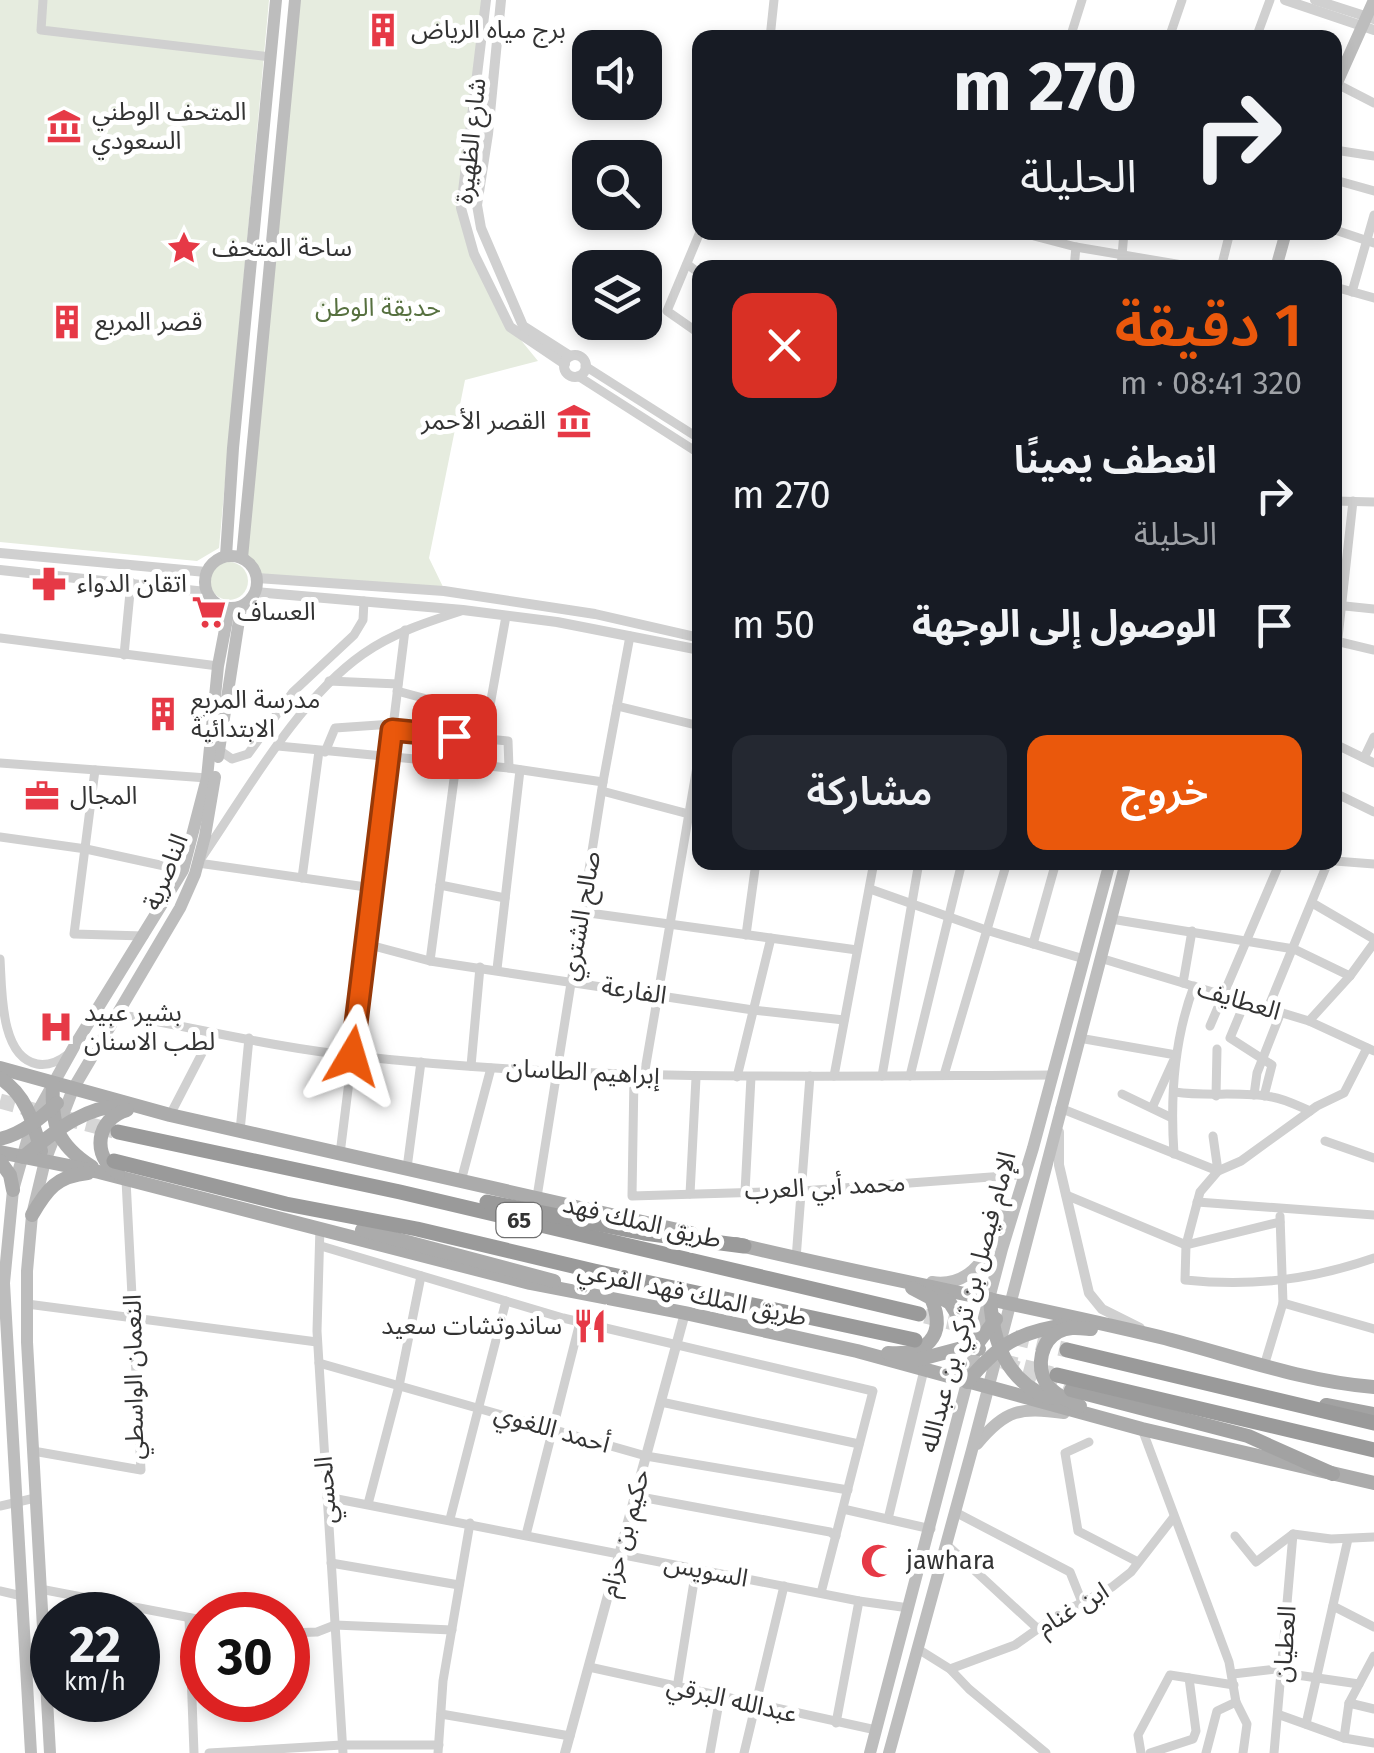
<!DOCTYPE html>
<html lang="ar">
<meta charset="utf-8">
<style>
:root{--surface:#171b24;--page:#242831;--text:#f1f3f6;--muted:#9ea1a6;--accent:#ea580c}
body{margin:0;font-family:"Fira Sans","Noto Sans Arabic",sans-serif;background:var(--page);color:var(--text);direction:rtl;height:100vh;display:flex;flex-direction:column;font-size:38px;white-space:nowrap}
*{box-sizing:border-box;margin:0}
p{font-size:32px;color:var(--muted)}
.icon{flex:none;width:55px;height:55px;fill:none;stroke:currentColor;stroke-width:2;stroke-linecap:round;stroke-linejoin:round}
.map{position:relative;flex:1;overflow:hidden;direction:ltr}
.details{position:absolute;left:692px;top:260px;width:650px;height:610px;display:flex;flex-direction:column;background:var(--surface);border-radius:20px;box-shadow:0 5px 15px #0003;direction:rtl}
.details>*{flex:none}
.guide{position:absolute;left:692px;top:30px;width:650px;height:210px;border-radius:20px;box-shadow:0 5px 15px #0003;direction:rtl;background:#171b24;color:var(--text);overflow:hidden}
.tools{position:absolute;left:572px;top:30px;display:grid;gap:20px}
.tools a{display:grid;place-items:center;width:90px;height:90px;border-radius:20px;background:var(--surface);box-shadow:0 5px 15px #0003;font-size:50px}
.speed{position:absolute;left:30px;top:1592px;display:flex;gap:20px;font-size:50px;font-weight:700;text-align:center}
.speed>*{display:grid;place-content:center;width:130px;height:130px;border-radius:50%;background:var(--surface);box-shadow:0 5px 15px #0003;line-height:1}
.speed small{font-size:25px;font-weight:400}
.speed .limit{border:15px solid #d22;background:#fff;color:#111}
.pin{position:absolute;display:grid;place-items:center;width:85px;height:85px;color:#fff;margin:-42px;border-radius:20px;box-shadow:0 5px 15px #0006}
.me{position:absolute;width:110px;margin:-55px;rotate:7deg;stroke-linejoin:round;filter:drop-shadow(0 0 8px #0008)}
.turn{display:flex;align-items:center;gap:35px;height:210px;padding:0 40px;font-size:45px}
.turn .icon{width:130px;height:130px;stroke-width:2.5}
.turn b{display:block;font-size:70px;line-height:85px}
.round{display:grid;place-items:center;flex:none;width:105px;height:105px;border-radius:20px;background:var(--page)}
.head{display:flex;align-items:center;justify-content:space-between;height:170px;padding:0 40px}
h1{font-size:60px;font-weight:600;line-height:75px;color:var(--accent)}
.cta{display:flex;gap:20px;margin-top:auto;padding:20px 40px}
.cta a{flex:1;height:115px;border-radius:20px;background:var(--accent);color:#fff;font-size:40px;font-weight:600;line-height:115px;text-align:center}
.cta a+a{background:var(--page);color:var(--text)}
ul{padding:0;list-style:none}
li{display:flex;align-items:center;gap:30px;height:130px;padding:0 40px}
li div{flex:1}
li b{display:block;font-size:38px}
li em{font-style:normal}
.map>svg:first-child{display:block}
.green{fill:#e6ecdf}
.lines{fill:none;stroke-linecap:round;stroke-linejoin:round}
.trunk-tunnel{stroke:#d6d6d6;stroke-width:14;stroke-dasharray:14 7;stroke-linecap:butt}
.motorway-tunnel{stroke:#d6d6d6;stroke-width:15;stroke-dasharray:15 8;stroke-linecap:butt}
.minor{stroke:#d0d0d0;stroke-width:9}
.tertiary{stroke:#d0d0d0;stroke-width:10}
.secondary{stroke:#bdbdbd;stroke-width:12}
.primary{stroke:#ababab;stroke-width:14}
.trunk{stroke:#a2a2a2;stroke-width:14}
.motorway{stroke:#9a9a9a;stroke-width:15}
.route-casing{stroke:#983908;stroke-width:25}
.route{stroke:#ea580c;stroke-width:18}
.labels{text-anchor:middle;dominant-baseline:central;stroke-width:10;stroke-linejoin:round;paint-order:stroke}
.shield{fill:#fff;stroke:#707070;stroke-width:2.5}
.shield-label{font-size:22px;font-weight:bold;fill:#333}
.poi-label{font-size:25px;fill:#333;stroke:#fff;text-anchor:start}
.street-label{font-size:25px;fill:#333;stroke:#fff}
.park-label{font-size:25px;fill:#56703f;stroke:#fff}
</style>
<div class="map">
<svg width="1374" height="1753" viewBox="0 0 1374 1753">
<rect width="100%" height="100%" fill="#fff"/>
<g class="green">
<polygon points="0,0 269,0 219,548 197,561 0,542"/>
<polygon points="298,0 486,0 462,209 475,255 511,328 538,361 465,380 429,558 445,591 258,578 255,569 243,559"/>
<circle cx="229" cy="581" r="19"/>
</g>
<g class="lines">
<polyline class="trunk-tunnel" points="1005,1363 1071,1390"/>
<g class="motorway-tunnel">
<polyline points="0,1101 37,1111"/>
<polyline points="64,1118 114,1131"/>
<polyline points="925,1316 1067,1350"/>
<polyline points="1002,1361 1052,1374"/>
</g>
<g class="minor">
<polyline points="43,0 41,30 271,57"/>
<polyline points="770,38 774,0"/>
<polyline points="1070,38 1082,0"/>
<polyline points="1169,38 1182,0"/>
<polyline points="1256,38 1270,0"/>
<polyline points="1337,84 1374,103"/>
<polyline points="1335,150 1374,156"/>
<polyline points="1335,180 1374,191"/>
<polyline points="1335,230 1374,243"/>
<polyline points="700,232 667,311 700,334"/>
<polyline points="1033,232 1034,236 1076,247 1200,268"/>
<polyline points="687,264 700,274"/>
<polyline points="1074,268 1076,247"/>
<polyline points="1121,268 1124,232"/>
<polyline points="1221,268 1230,232"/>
<polyline points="1335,287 1374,298"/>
<polyline points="1352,292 1374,215"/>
<polyline points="585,366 700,439"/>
<polyline points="578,376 700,454"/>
<polyline points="1335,501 1374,502"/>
<polyline points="1335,605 1374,609"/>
<polyline points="0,638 218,666"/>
<polyline points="1340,642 1374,650"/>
<polyline points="124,655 131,582"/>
<polyline points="1335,665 1353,501"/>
<polyline points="329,681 398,684"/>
<polyline points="397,691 453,706 486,720"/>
<polyline points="617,706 700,726"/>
<polyline points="392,730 508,741 509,768"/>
<polyline points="484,739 506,616"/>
<polyline points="1335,744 1374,763"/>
<polyline points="278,746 509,768 603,782"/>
<polyline points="219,750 232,759 248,754 293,692 354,635 363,620 364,601"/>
<polyline points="325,752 335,728 393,724"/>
<polyline points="1364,758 1374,737"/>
<polyline points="0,763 207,778"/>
<polyline points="95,770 74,934 144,936"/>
<polyline points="602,791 700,817"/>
<polyline points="1335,793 1374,812"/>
<polyline points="0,837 86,849 183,870"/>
<polyline points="1335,861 1374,864"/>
<polyline points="302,878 319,751"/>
<polyline points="440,885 505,898"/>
<path d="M373,888l-175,-25c47,-68 98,-162 165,-209 30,-21 64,-32 98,-43"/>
<polyline points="870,889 986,930 1084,959"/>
<polyline points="1314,904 1374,939"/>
<polyline points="582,912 857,950"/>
<polyline points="1111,919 1294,949 1350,976"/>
<polyline points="746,935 756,862"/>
<polyline points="366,944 430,961 753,1010 844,1020"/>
<polyline points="1033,944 1056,862"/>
<polyline points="1100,958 1309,1021 1374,1051"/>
<path d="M0,959c2,31 0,98 37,105 12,2 21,-2 30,-9"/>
<polyline points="430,961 456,764"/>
<polyline points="497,969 520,770"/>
<polyline points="1183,983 1192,931"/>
<polyline points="1245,1002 1230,1038 1272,1065 1264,1096"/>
<polyline points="1268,1008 1328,862"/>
<path d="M117,1014c79,14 159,34 239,42 232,26 464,20 696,19"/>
<polyline points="1309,1021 1350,976 1374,943"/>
<polyline points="1210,1026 1280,862"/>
<polyline points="1079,1038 1176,1055 1152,1108"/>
<path d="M1367,1048l-23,45 -27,13 -76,55 -23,10 -18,21 -14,53 -1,35c66,7 126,0 189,-22"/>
<polyline points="471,1066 480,967"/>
<polyline points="944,1075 1007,862"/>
<polyline points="634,1076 632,1196 802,1191 1018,1175"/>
<polyline points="644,1076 700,749"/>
<polyline points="834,1076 874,862"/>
<polyline points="882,1076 919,862"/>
<polyline points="910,1076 962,862"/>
<polyline points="737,1077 771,938"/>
<path d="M1175,1092c32,5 65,-1 97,5 13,2 26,9 38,14"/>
<polyline points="1122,1094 1172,1118"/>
<polyline points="1254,1095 1257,1073 1281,1012"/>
<polyline points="1216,1096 1217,1049"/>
<polyline points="1060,1108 1218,1171 1213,1136"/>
<polyline points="170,1115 213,1032"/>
<polyline points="240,1131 249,1038"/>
<polyline points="1325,1141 1374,1158"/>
<polyline points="340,1154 405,630"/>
<path d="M1174,1154c-4,-57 0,-115 20,-168"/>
<polyline points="407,1168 421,1062"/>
<polyline points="461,1181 491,1068"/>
<polyline points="745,1192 751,1077"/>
<polyline points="690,1194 696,1078"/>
<polyline points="1066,1195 1186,1245 1280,1222"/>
<polyline points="537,1197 603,782 630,636"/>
<polyline points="1197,1202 1374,1215"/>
<polyline points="320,1227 317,1331 343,1753"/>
<polyline points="321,1246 563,1318 873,1391 821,1593"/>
<polyline points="796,1259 810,1076"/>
<polyline points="1283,1303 1374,1329"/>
<polyline points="27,1304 317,1342"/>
<polyline points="319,1363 646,1456 848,1490"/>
<polyline points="1264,1366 1283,1303 1280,1216"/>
<polyline points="661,1402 859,1444"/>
<polyline points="1142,1429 1229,1662 1236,1702 1247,1724 1243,1753"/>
<polyline points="1089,1442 1065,1453 1078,1531 1138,1562"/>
<polyline points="33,1451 141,1470 126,1180"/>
<polyline points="635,1496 830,1532 836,1536"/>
<polyline points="327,1497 859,1601 909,1608"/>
<polyline points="368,1504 399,1386 421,1276"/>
<polyline points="0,1506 35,1498"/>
<polyline points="843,1509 931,1529"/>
<polyline points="955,1512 1070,1572 1082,1602"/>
<polyline points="450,1519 506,1301"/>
<polyline points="888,1519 924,1370"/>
<polyline points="526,1535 580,1322"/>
<polyline points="1235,1536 1256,1562 1293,1534 1331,1539 1374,1537"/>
<polyline points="946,1544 1038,1629"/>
<polyline points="331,1563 459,1585"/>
<polyline points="40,1589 202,1620"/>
<polyline points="0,1591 22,1596"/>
<polyline points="1333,1606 1374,1627"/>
<polyline points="189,1618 194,1753"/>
<polyline points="288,1633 317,1632 335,1625 452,1630"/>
<polyline points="918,1649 950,1669 969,1689 1046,1753"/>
<polyline points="589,1667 876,1730"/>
<polyline points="950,1669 1015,1645 1056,1616 1112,1587 1131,1572 1173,1518"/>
<polyline points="1283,1673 1359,1684"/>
<polyline points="1233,1674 1284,1668"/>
<polyline points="677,1688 696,1569"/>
<polyline points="1349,1703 1374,1709"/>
<polyline points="441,1714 570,1736"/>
<polyline points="1280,1715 1344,1738 1374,1743"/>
<polyline points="836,1723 859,1601"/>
<polyline points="1306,1724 1348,1539"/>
<polyline points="1344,1738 1349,1703 1374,1656"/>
<polyline points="209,1753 342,1745 439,1745"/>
<polyline points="438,1753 443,1681 470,1523"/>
<polyline points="710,1753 720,1697"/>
<polyline points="744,1753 784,1586"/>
<polyline points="1141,1753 1138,1735 1170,1675 1234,1685"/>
<polyline points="1150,1753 1193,1739 1196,1731 1189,1678"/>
<polyline points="1206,1753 1217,1711 1236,1702"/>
<polyline points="1274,1753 1293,1534"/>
</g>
<g class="tertiary">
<polyline points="486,0 461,208 474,254 510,327 565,364"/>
<polyline points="501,0 488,134 477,205 481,228 523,326 570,356"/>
<polyline points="1285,0 1374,30"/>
<polyline points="1315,0 1374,19"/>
<circle cx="575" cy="366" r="11"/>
<polyline points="0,553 206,572"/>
<polyline points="0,570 206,592"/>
<polyline points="257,578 444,591 595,614 700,638"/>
<polyline points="255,592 463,610 557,622 700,650"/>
<polyline points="1059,1132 1059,1165 1089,1293 1102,1309 1140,1328"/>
<polyline points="565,1753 685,1313"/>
</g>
<g class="secondary">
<polyline points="1335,87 1374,0"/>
<polyline points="1276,268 1286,232"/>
<circle cx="231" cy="582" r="26"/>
<polyline points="226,556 233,448 276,0"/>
<polyline points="242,558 295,0"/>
<polyline points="218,757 241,607"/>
<path d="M932,1282c47,7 62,-41 75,-77"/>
<path d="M977,1444c29,-35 43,-37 87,-31"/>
<polyline points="31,1753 4,1283 13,1190 33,1120 75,1045 183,870 207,778 218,666 229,609"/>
<polyline points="50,1753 27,1342 27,1271 32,1215 45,1161 73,1089 180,908 195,874 205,836 215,777"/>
<polyline points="870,1753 1002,1249 1033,1148 1110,862"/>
<polyline points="889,1753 972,1450 1126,862"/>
</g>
<g class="primary">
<polyline points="0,1068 170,1115 691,1233"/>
<path d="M0,1078c27,18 33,44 41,73"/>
<path d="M53,1083c-2,41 3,61 39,84"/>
<path d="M0,1139c22,-5 41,-21 57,-36"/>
<polyline points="0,1152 99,1172 530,1283 685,1313 857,1351 1142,1429 1374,1483"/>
<path d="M23,1157c29,-23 61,-52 101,-51"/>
<polyline points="0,1161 10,1175 13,1190"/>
<path d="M118,1173c-27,-17 -22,-54 9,-63"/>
<path d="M32,1215c15,-26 25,-39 56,-42"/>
<polyline points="362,1230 554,1281"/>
<path d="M736,1244c141,34 283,59 424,93 71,18 140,44 214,50"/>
<polyline points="929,1291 950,1303 979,1349"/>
<path d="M990,1299c3,43 16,82 60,99"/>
<path d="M888,1353c37,3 60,-16 43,-55l-19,-10"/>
<polyline points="907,1360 917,1360 977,1344 996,1319"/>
<path d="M967,1382c31,-37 50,-50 99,-57"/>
<path d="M1080,1406c-12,-6 -27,-12 -34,-23 -10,-17 -5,-42 12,-51 10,-6 22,-4 33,-3"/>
</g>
<g class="trunk">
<polyline points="1071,1390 1248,1436 1333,1474"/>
<polyline points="1326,1405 1374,1414"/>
</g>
<g class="motorway">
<polyline points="118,1132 400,1192 919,1314"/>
<polyline points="114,1161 286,1204 417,1229 594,1271 915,1340"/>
<polyline points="487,1202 644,1233 744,1246"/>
<polyline points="1067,1350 1374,1423"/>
<polyline points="1057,1375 1374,1450"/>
</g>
</g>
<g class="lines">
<g class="route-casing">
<polyline id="route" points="352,1056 392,730 454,736"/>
</g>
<use href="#route" class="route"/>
</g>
<defs>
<g id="building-bare" transform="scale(2.7)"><path d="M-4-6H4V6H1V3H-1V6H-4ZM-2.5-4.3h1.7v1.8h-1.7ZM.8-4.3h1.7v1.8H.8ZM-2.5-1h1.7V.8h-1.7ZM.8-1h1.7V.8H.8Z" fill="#e63946" stroke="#fff" stroke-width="2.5" paint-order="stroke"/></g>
<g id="museum-bare" transform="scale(2.7)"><path d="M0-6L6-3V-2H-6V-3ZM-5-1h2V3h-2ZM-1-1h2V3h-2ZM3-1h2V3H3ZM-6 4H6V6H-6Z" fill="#e63946" stroke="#fff" stroke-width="2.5" paint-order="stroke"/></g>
<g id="sight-bare" transform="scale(2.7)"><path d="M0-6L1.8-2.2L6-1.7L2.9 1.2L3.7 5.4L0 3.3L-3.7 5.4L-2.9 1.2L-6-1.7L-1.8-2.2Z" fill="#e63946" stroke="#fff" stroke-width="2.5" paint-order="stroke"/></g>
<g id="pharmacy-bare" transform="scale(2.7)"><path d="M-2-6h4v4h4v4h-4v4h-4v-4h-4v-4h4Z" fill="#e63946" stroke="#fff" stroke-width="2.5" paint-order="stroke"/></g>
<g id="supermarket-bare" transform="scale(2.7)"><path d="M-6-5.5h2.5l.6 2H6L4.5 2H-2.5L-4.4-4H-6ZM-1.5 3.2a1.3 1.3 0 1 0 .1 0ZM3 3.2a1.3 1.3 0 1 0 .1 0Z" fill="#e63946" stroke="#fff" stroke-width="2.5" paint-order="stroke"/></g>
<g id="office-bare" transform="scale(2.7)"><path d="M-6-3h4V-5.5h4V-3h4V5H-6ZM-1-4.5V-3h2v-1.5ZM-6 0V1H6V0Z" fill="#e63946" stroke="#fff" stroke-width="2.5" paint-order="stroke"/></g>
<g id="hospital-bare" transform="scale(2.7)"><path d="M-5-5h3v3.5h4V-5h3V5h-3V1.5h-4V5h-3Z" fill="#e63946" stroke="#fff" stroke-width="2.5" paint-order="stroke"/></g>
<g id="restaurant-bare" transform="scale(2.7)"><path d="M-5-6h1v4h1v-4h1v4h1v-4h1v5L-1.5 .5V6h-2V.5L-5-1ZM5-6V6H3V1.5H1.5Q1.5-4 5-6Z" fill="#e63946" stroke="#fff" stroke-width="2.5" paint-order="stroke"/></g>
<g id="mosque-bare" transform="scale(2.7)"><path d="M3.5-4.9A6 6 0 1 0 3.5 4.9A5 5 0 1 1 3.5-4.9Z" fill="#e63946" stroke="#fff" stroke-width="2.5" paint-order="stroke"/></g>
</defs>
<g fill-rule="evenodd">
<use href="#building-bare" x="383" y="30"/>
<use href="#museum-bare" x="64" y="126"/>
<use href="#sight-bare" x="184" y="248"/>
<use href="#building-bare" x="67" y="322"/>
<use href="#museum-bare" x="574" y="421"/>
<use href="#pharmacy-bare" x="49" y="584"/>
<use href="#supermarket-bare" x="209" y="612"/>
<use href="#building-bare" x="163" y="714"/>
<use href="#office-bare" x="42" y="796"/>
<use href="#hospital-bare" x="56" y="1027"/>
<use href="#restaurant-bare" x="590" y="1326"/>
<use href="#mosque-bare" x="878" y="1561"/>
</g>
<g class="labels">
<rect class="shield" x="496.5" y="1203" width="45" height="34" rx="8"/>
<g class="shield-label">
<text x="519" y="1220">65</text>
</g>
<g class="poi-label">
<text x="411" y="30">برج مياه الرياض</text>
<text x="92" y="112">المتحف الوطني<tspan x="92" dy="29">السعودي</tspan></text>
<text x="212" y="248">ساحة المتحف</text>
<text x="95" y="322">قصر المربع</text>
<text x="546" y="421" text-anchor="end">القصر الأحمر</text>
<text x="77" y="584">اتقان الدواء</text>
<text x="237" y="612">العساف</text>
<text x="191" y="700">مدرسة المربع<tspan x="191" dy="29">الابتدائية</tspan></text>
<text x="70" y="796">المجال</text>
<text x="84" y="1013">بشير عبيد<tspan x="84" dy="29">لطب الاسنان</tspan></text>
<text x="562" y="1326" text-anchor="end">ساندوتشات سعيد</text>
<text x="906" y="1561">jawhara</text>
</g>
<g class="street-label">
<text transform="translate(471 141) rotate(-84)">شارع الظهيرة</text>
<text transform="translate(166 872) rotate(-68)">الناصرية</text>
<text transform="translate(581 916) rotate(-80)">صالح الشتري</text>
<text transform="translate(634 991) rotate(9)">الفارعة</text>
<text transform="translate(1239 1000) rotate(17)">العطايف</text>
<text transform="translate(583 1072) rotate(3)">إبراهيم الطاسان</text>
<text transform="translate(825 1187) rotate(-3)">محمد أبي العرب</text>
<text transform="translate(642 1222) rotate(13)">طريق الملك فهد</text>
<text transform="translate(692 1294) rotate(12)">طريق الملك فهد الفرعي</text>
<text transform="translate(968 1302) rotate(-75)">الإمام فيصل بن تركي بن عبدالله</text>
<text transform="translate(134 1377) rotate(-91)">النعمان الواسطي</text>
<text transform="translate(552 1429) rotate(16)">أحمد اللغوي</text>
<text transform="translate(326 1490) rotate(-94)">الحسي</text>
<text transform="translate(625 1533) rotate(-75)">حكيم بن حزام</text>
<text transform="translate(706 1571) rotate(11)">السويس</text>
<text transform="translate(1073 1609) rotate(-31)">ابن غنام</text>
<text transform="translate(1285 1644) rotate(-86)">العطيان</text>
<text transform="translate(732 1700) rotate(13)">عبدالله البرقي</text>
</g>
<g class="park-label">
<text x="378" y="308">حديقة الوطن</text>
</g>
</g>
</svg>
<div class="tools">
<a><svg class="icon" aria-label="sound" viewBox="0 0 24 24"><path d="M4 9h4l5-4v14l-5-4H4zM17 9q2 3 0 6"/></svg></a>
<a><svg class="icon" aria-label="search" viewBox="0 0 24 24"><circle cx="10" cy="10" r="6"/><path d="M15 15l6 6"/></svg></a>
<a><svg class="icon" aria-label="layers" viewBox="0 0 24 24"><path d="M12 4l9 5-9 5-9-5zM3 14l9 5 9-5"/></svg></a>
</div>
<div class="speed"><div>22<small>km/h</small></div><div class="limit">30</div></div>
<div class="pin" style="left:454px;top:736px;background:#d93025"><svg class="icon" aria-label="arrive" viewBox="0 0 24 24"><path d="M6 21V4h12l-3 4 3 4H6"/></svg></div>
<svg class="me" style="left:352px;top:1056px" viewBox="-20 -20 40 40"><path d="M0-17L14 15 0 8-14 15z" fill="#ea580c" stroke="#fff" stroke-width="4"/></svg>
<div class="guide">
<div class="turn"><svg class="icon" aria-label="right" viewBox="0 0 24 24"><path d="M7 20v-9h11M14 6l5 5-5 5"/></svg><div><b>270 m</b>الحليلة</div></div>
</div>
<section class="details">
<div class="head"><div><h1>1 دقيقة</h1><p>320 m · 08:41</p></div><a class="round" style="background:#d93025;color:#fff"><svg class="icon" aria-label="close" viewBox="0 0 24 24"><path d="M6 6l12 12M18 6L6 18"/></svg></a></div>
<ul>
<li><svg class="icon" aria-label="right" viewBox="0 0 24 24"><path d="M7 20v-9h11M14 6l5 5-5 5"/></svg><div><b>انعطف يمينًا</b><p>الحليلة</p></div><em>270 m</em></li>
<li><svg class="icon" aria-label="arrive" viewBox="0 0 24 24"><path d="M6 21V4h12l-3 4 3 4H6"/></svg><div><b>الوصول إلى الوجهة</b></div><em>50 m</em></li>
</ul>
<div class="cta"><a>خروج</a><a>مشاركة</a></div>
</section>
</div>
